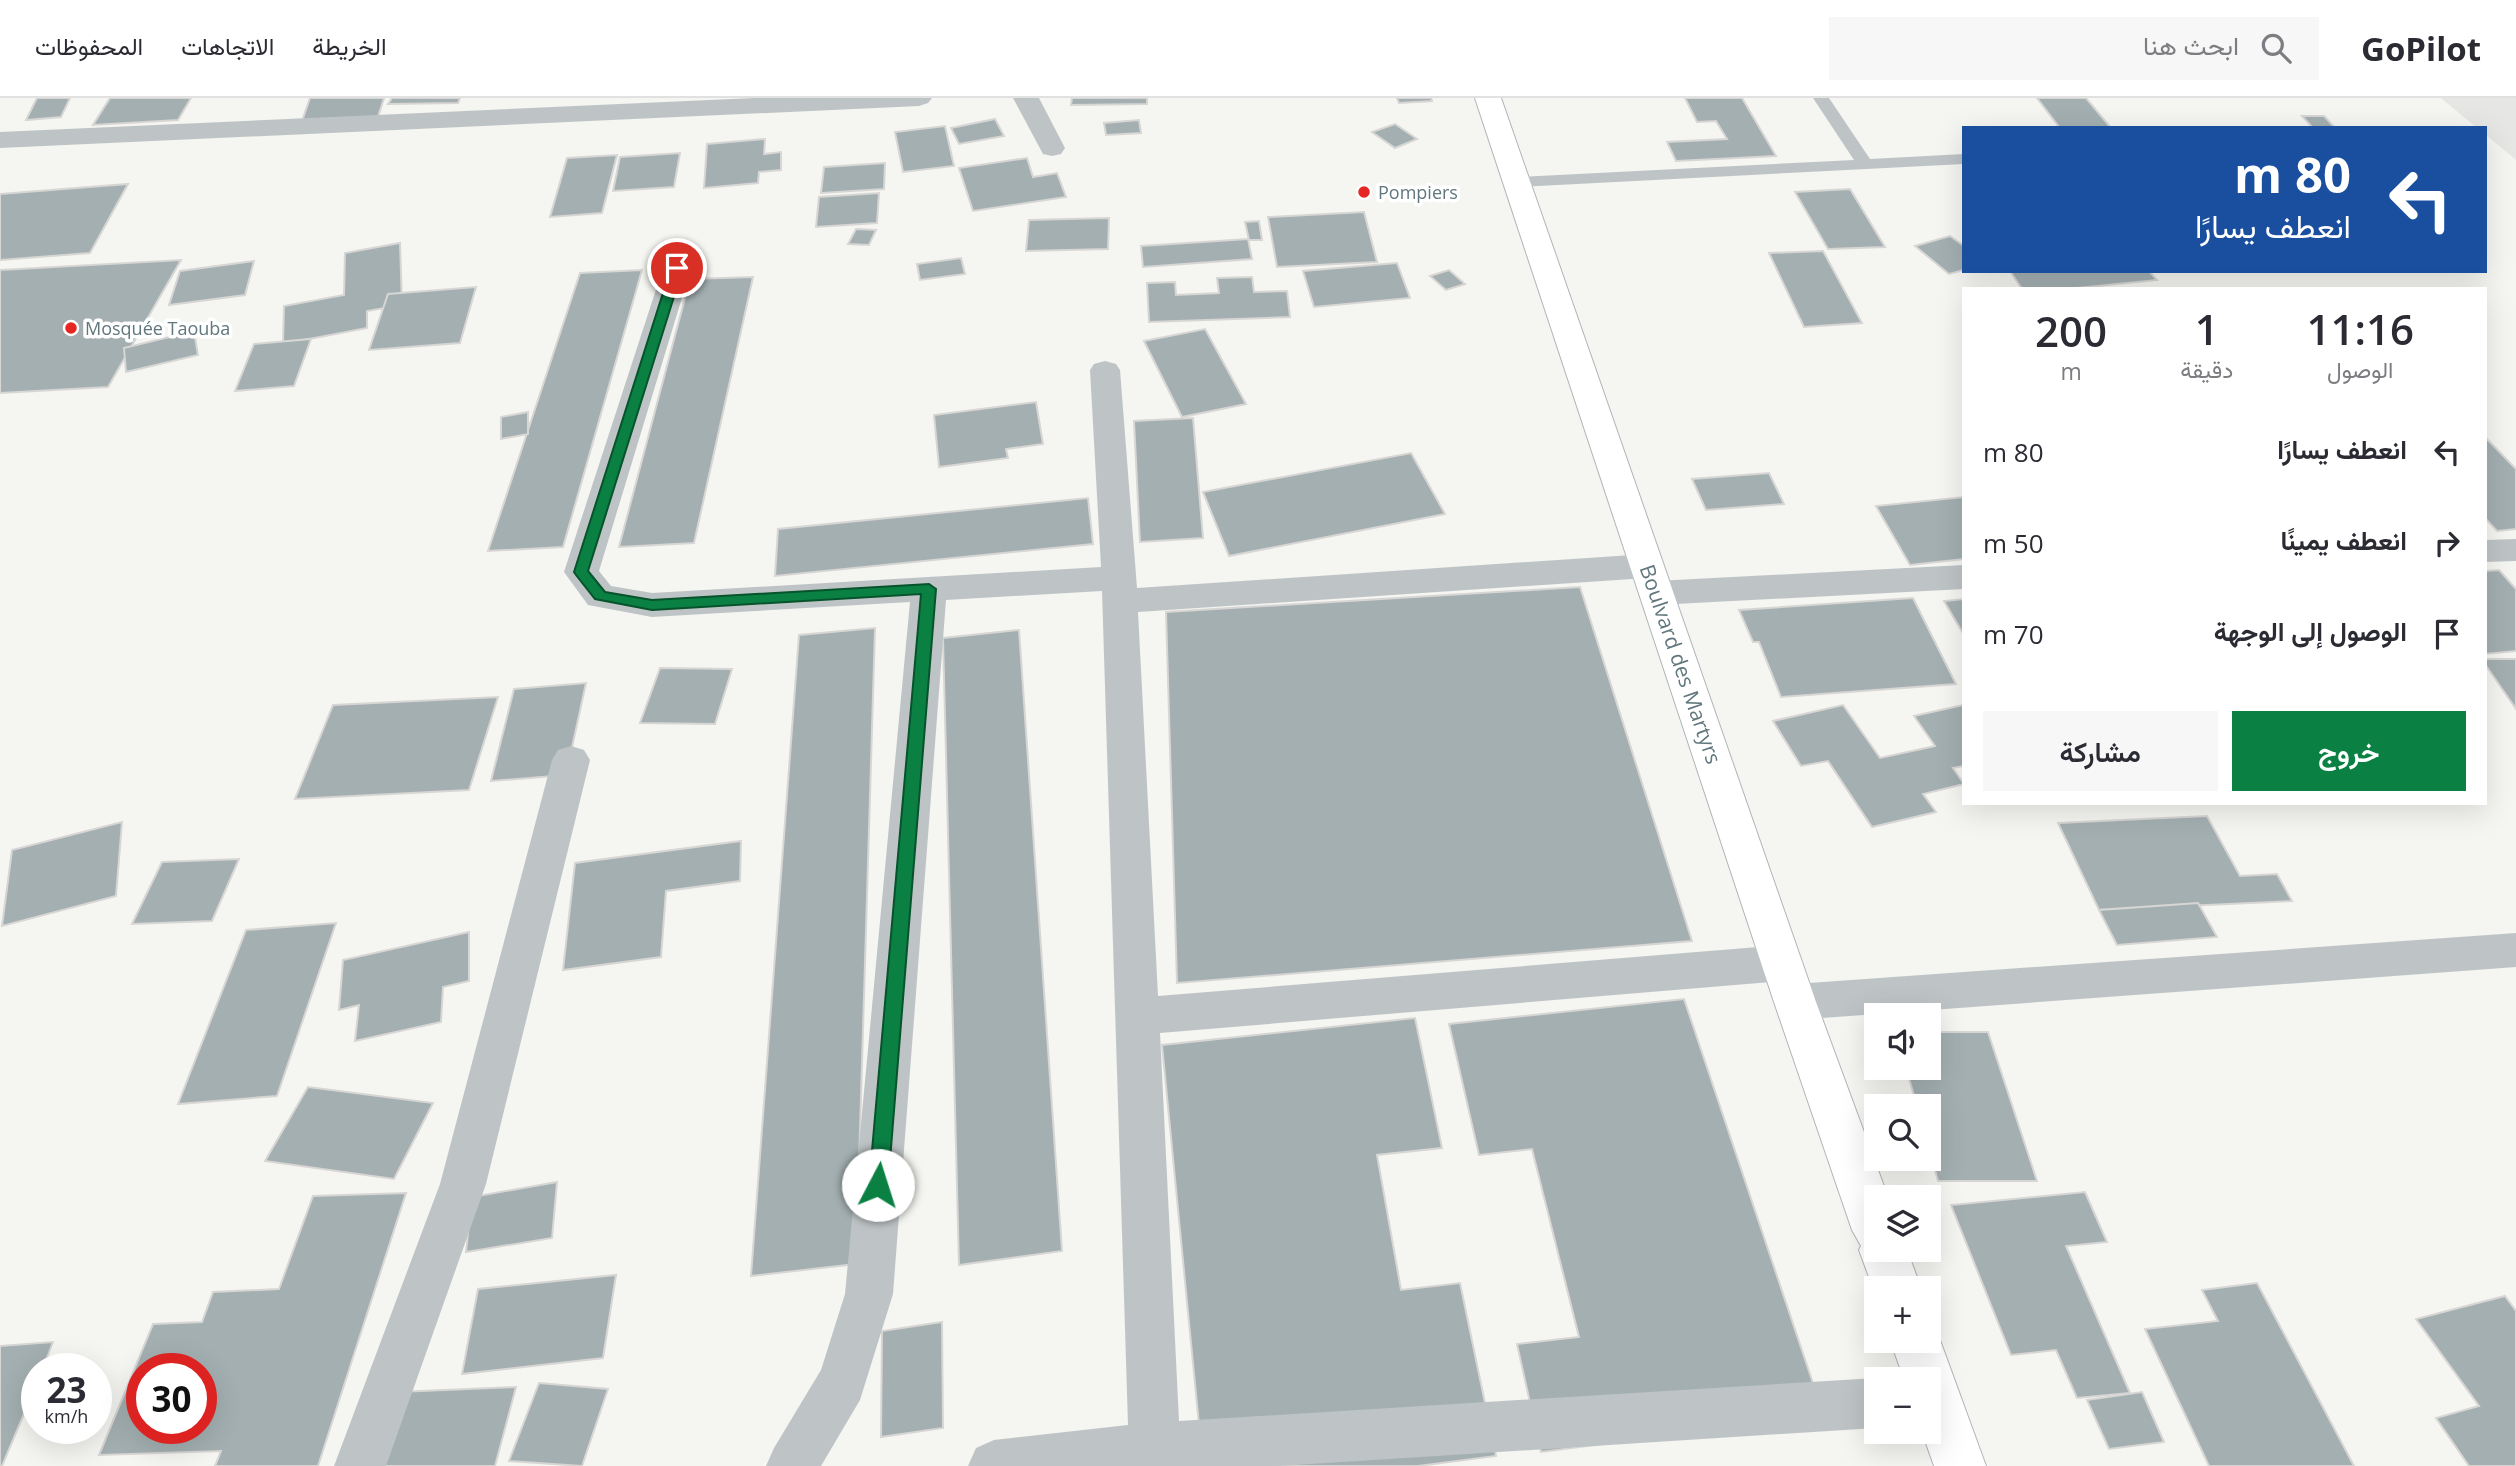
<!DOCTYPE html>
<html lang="ar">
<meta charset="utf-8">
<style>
:root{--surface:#fff;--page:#f7f7f7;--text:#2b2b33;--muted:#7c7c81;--line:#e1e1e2;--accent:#0b8043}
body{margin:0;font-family:"Open Sans",Vazirmatn,sans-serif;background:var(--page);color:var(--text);direction:rtl;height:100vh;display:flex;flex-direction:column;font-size:26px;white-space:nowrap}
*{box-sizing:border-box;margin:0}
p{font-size:23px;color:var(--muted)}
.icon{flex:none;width:38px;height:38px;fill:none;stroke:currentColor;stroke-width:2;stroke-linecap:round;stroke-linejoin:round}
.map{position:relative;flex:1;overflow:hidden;direction:ltr}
.side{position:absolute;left:1962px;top:189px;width:525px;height:518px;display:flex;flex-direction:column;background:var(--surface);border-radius:0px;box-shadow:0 7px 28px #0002;direction:rtl}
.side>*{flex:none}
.banner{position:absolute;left:1962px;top:28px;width:525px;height:147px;border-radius:0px;box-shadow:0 7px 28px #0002;direction:rtl;background:#1a4fa0;color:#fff;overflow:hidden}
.tools{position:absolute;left:1864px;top:905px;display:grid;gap:14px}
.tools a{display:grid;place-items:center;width:77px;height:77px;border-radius:0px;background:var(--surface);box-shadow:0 7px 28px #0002;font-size:35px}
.speed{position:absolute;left:21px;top:1255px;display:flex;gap:14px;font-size:35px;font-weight:700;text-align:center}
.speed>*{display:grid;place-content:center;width:91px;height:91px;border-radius:50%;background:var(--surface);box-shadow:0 7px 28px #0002;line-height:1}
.speed small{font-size:18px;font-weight:400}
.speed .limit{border:10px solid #d22;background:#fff;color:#111}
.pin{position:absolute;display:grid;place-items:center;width:60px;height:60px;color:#fff;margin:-30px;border:4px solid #fff;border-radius:50%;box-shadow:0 2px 7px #0007}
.me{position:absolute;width:77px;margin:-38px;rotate:5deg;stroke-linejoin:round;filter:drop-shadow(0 0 5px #0008)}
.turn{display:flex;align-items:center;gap:24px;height:147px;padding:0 21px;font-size:32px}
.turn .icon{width:91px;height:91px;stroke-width:2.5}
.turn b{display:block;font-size:49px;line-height:60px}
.eta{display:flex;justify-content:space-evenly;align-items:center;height:119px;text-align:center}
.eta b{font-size:42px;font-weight:600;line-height:49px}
.button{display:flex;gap:14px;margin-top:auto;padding:14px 21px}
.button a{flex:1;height:80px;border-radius:0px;background:var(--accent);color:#fff;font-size:28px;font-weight:600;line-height:80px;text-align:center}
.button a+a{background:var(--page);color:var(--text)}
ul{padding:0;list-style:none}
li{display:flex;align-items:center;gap:21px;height:91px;padding:0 21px}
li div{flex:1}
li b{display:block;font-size:26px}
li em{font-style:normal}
header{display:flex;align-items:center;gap:42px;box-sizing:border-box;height:98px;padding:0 35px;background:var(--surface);border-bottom:2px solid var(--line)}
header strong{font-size:33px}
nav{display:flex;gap:38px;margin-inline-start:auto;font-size:24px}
.search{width:490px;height:63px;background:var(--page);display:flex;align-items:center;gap:18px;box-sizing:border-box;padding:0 24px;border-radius:0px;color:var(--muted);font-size:26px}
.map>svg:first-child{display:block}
.built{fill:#e6e6e5}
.building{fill:#a3afb1;stroke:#d7d6d4;stroke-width:2;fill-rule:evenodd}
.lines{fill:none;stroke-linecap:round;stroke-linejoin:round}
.secondary-casing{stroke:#aeb6b9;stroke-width:2}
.lane{fill:#bec4c6;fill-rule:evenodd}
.street{fill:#bec4c6;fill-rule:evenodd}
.secondary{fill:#fff;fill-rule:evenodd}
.route{fill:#0b8043;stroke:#07532c;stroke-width:2}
.poi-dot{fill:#e52622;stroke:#fff;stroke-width:2.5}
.labels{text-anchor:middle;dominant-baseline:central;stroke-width:7;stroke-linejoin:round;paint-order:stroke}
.far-poi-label{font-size:18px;fill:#60777d;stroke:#fff;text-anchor:start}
.street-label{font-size:21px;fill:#60777d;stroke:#fff}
</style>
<header>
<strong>GoPilot</strong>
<div class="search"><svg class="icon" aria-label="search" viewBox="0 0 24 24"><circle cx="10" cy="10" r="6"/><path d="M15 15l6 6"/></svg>ابحث هنا</div>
<nav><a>الخريطة</a><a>الاتجاهات</a><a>المحفوظات</a></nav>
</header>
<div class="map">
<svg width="2516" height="1368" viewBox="0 0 2516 1368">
<rect width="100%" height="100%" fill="#f5f5f1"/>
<polygon class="built" points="2441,0 2516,0 2516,62 2485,36 2485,30 2477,30"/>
<g class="building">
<polygon points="37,0 70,0 61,19 26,22"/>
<polygon points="110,0 191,0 178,22 93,27"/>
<polygon points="310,0 384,0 377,22 300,29"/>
<polygon points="392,0 460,0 458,5 388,6"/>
<polygon points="1072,0 1147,0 1147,6 1071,7"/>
<polygon points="1397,0 1431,0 1432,3 1399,5"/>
<polygon points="1685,0 1742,0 1776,58 1676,63 1667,44 1727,41 1716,23 1697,24"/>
<polygon points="2037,0 2086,0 2111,30 2060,30"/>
<polygon points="2302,18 2324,18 2335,30 2313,30"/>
<polygon points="995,21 1004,38 959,46 951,30"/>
<polygon points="1139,22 1141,35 1106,37 1104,25"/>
<polygon points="1395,26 1417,41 1395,50 1372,34"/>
<polygon points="945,28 954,68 903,74 895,34"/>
<polygon points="765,41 764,56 781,54 781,72 759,74 758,85 704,90 707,46"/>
<polygon points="680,55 674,89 613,93 620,59"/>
<polygon points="617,57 602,115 550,119 567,60"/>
<polygon points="1027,60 1033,79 1057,75 1066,99 973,113 959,70"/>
<polygon points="885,65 884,91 821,95 824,69"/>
<polygon points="128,86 90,155 0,162 0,96"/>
<polygon points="1850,91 1885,149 1828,151 1795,94"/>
<polygon points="879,95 877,125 816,129 819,99"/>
<polygon points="1364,114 1377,164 1277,169 1268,119"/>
<polygon points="1109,120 1108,151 1026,153 1029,122"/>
<polygon points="1259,123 1262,142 1249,142 1245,124"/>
<polygon points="856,131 876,132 869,147 848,146"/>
<polygon points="1950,138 1964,148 1964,172 1949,176 1915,148"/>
<polygon points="1248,141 1252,161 1143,169 1141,148"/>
<polygon points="400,145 402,207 367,213 367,230 283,246 284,208 344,197 345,155"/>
<polygon points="1823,153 1862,225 1804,229 1769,155"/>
<polygon points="961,160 965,176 920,182 917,166"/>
<polygon points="181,162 108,289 0,295 0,172"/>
<polygon points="254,163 245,197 169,207 180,173"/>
<polygon points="1397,165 1410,200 1314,209 1303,173"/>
<polygon points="642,172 563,449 488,453 580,175"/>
<polygon points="1449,172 1465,186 1446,192 1430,178"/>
<polygon points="2010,173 2149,173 2157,182 2067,191 2022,191"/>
<polygon points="753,179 694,445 619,449 690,181"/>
<polygon points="1252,179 1254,194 1287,193 1290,219 1149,224 1147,185 1175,184 1176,197 1219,195 1217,180"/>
<polygon points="476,189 460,245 369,252 388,196"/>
<polygon points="1205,231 1246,306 1182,319 1144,243"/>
<polygon points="194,233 198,257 126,274 124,250"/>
<polygon points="311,241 294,288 235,293 254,246"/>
<polygon points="1036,304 1043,346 1006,351 1008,360 939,369 934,317"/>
<polygon points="528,314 528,336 501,341 501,319"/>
<polygon points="1193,320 1203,440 1140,444 1134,323"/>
<polygon points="2485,339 2516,371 2516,431 2497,433 2485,420"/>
<polygon points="1411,355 1445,416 1229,458 1203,394"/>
<polygon points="1769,375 1784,406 1706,412 1692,381"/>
<polygon points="1964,399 1964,461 1910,467 1876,408"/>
<polygon points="1088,400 1093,446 775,478 778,431"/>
<polygon points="2499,472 2516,491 2516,553 2485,556 2485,473"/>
<polygon points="1580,489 1692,843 1177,885 1166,514"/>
<polygon points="1913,500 1956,586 1781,599 1759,544 1753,544 1739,512"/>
<polygon points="1964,501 1964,537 1944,503"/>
<polygon points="875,530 856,1166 751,1178 799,537"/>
<polygon points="1019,532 1062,1153 959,1167 943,540"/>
<polygon points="2485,561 2516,561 2516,611 2485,566"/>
<polygon points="660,570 732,571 715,626 640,625"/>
<polygon points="586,585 566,677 491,683 514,591"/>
<polygon points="498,599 469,692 295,701 333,607"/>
<polygon points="1843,607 1880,660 1935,648 1914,618 1963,607 1964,668 1953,670 1964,686 1923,696 1936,714 1872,729 1828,663 1801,668 1773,623"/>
<polygon points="2207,718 2240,778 2277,776 2292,803 2099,812 2058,725"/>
<polygon points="122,724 116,798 2,828 12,752"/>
<polygon points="741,743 740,783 666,793 661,859 563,872 575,765"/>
<polygon points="239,761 212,823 132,826 162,764"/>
<polygon points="2198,805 2217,839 2117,847 2099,812"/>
<polygon points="336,825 277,998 178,1006 246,832"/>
<polygon points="469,834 469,883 443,889 441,924 355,943 359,907 339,912 343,862"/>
<polygon points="1684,901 1824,1318 1541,1354 1517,1246 1579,1239 1532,1051 1479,1057 1449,926"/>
<polygon points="1415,920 1442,1050 1377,1057 1401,1192 1460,1185 1496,1358 1418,1368 1203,1368 1162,947"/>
<polygon points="1928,934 1988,934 2037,1083 1938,1083 1928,1048 1928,1008 1917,1008 1906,970 1928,970"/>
<polygon points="308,989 433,1005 394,1081 265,1063"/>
<polygon points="557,1084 552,1140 466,1154 472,1099"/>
<polygon points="2085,1094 2107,1144 2066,1148 2130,1295 2077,1300 2056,1252 2011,1257 1951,1107"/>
<path d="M406,1095l-88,273h-103l6,-15 -122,4 54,-131 49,-2 11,-30 66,-3 34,-93zM142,1270h59v60h-59z"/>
<polygon points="616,1177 603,1260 462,1276 478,1191"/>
<polygon points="2257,1185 2354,1368 2209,1368 2145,1231 2218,1223 2202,1192"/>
<polygon points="2505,1198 2516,1213 2516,1368 2469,1368 2436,1320 2479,1308 2416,1221"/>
<polygon points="942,1224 943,1330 881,1339 882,1233"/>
<polygon points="53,1244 43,1270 37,1270 37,1285 2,1368 0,1368 0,1248"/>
<polygon points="539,1285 608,1291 582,1368 509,1363"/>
<polygon points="516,1289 495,1368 375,1368 397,1294"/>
<polygon points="2142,1294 2164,1344 2109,1351 2087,1302"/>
</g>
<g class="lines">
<g class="secondary-casing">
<g id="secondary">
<polygon points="1475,0 1501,0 1816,904 1888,1099 1876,1099 1876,1152 1907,1152 1921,1190 1876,1190 1876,1198 1859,1152 1861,1148 1852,1132 1774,904"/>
<polygon points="1928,1223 1933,1225 1940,1242 1986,1368 1934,1368 1922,1334 1928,1334 1928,1281 1904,1281 1890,1242 1928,1242"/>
</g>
</g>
<polygon class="lane" points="1813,0 1829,0 1870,61 1964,56 1964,66 1517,89 1509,84 1517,79 1854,62"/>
<g class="street">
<polygon points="754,0 932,0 928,5 919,8 0,50 0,34"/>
<polygon points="1013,0 1039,0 1065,50 1061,56 1052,58 1043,56"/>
<polygon points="677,161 687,164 691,170 599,473 611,488 652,495 1101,469 1090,272 1094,266 1105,263 1116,266 1120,272 1137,490 1647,456 1659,460 1664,468 1659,476 1647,480 1138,514 1158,898 1782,847 1797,853 1803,865 1797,877 1782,883 1160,935 1179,1323 1876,1280 1879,1281 1876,1281 1876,1330 1279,1368 968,1368 976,1350 994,1342 1128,1327 1102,493 946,502 893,1196 860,1302 821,1368 766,1368 774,1350 821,1272 845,1196 910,504 652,519 588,507 564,474 663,170 667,164"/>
<polygon points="2516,441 2516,463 2485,464 2485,442"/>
<polygon points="1964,467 1964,491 1656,507 1644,504 1639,495 1644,486 1656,483"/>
<polygon points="571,648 584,652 590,662 486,1086 386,1368 334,1368 440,1086 552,662 558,652"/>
<polygon points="2516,835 2516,869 1795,922 1780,917 1774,904 1780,891 1795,886"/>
</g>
<use href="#secondary" class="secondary"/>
</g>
<polygon class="route" points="677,166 683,170 588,473 605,494 652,502 929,486 936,491 888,1087 885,1094 878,1096 872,1094 869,1087 921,496 652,512 595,501 576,477 574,474 671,170"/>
<g class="poi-dot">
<circle cx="1364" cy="94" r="7"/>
<circle cx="71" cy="230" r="7"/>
</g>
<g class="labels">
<g class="far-poi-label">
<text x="1378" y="94">Pompiers</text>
<text x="85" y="230">Mosquée Taouba</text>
</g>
<g class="street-label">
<text transform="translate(1681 566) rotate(71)">Boulvard des Martyrs</text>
</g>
</g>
</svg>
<div class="tools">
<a><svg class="icon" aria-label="sound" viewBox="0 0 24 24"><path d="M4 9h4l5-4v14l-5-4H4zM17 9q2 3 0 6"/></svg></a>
<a><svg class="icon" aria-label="search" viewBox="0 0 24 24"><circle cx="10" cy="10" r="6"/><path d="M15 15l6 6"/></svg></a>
<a><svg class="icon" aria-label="layers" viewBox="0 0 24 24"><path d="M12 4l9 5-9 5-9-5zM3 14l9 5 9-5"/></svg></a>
<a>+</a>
<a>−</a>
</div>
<div class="speed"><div>23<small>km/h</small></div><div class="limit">30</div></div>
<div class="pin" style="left:677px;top:170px;background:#d93025"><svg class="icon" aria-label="arrive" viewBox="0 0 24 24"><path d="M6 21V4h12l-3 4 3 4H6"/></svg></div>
<svg class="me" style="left:878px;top:1087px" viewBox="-20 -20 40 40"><circle r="19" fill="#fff"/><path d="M0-13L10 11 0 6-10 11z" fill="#0b8043"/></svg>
<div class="banner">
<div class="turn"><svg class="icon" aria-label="left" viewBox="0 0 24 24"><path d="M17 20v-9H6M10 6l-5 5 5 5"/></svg><div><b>80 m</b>انعطف يسارًا</div></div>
</div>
<section class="side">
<div class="eta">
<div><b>11:16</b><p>الوصول</p></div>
<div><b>1</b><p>دقيقة</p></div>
<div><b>200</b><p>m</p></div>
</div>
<ul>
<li><svg class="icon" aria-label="left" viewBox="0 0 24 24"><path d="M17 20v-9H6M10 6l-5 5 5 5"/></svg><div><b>انعطف يسارًا</b></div><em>80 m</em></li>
<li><svg class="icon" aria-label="right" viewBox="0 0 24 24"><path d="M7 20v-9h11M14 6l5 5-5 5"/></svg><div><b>انعطف يمينًا</b></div><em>50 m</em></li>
<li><svg class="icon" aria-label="arrive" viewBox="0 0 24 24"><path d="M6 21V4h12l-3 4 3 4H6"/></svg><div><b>الوصول إلى الوجهة</b></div><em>70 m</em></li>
</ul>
<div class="button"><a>خروج</a><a>مشاركة</a></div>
</section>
</div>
